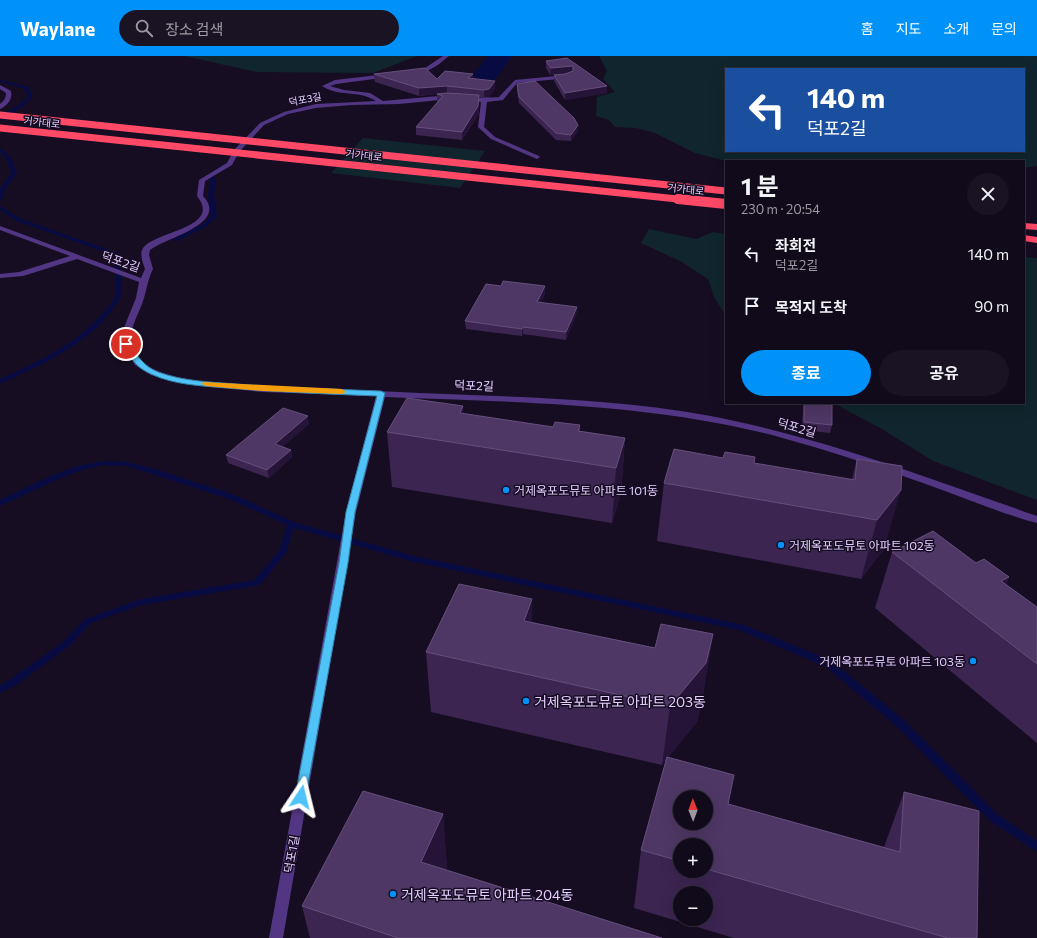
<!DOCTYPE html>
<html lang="ko">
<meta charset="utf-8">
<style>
:root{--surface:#110a1a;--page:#1a1323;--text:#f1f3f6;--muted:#9c9aa2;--line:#302b39;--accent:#0092f9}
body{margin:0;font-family:Commissioner,"Noto Sans KR",sans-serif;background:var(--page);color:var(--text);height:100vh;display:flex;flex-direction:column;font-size:15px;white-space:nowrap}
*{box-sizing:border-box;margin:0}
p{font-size:13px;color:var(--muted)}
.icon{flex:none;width:22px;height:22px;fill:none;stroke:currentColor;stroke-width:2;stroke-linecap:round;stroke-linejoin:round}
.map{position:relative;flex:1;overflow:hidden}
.details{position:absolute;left:725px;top:104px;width:300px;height:244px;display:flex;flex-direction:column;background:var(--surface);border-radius:0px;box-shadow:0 4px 16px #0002,0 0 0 1px var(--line)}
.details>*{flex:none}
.banner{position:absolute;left:725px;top:12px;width:300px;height:84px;border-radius:0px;box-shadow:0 4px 16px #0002,0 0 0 1px var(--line);background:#1a4fa0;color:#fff;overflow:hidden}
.needle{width:26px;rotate:359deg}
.controls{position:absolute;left:673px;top:734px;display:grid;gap:8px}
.controls a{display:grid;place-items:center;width:40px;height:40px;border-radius:50%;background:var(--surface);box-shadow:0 4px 16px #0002,0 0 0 1px var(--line);font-size:20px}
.pin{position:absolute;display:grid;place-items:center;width:34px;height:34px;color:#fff;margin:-17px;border:2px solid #fff;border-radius:50%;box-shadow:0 1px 4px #0007}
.me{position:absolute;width:44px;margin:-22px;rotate:10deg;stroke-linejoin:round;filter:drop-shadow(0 0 3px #0008)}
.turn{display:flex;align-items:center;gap:14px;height:84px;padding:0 16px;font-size:18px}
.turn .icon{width:52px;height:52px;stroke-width:2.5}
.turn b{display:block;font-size:28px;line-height:34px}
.round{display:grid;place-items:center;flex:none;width:42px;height:42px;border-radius:21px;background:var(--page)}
.head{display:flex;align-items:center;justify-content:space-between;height:68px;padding:0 16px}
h1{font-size:24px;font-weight:700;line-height:30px}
.button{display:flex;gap:8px;margin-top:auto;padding:8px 16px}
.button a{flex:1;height:46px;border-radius:24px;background:var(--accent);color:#fff;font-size:16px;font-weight:700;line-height:46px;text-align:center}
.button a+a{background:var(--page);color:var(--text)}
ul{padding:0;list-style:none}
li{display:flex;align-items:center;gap:12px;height:52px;padding:0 16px}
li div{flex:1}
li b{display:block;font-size:15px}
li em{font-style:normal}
header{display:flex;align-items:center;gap:24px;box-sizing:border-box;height:56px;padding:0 20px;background:var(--accent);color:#fff}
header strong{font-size:19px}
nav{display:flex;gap:22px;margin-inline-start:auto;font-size:14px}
.search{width:280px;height:36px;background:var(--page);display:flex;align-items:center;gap:10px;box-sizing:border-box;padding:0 14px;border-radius:22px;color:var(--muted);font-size:15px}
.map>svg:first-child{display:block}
.green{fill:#10252d;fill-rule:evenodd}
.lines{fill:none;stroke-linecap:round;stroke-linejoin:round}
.stream{fill:#080b41;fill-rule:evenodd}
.river{fill:#080b41;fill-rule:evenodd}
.minor{fill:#523683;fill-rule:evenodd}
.highway{fill:#ff4967;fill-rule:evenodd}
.highway-bridge-far1{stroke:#ff4967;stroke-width:7}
.highway-bridge{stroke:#ff4967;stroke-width:10}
.wall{fill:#3c2551;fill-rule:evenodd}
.shaded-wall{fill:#251437}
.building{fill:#4e3764;stroke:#654f7c;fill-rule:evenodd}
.route{fill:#4fc3f7;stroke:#337fa1}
.slow{fill:#f59e0b}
.poi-dot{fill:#0092f9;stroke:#170d23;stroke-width:1.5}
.labels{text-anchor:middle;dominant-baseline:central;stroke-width:3;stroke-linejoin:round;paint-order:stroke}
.far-street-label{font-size:10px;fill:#e3ceff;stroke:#170d23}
.street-label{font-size:12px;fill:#e3ceff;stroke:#170d23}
.poi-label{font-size:12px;fill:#e3ceff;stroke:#170d23;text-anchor:start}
.near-poi-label{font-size:14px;fill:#e3ceff;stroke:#170d23;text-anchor:start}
</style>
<header>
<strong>Waylane</strong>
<div class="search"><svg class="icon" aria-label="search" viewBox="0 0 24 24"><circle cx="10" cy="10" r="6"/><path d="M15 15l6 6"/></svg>장소 검색</div>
<nav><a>홈</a><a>지도</a><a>소개</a><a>문의</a></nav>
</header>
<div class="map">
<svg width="1037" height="882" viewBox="0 0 1037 882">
<rect width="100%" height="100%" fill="#170d23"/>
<g class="green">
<polygon points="185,0 417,0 373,17 256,16"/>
<path d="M599,0h438v110l-13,2v-7h-298l-31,-8 -40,-20 -19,-5 -21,-1 -6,-7 -13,-4 1,-19 18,-5 -12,-13 4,-8zM726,13h298v82h-298z"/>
<polygon points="363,82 485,95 460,132 331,117"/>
<polygon points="649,173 696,183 713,176 726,178 726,260 714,241 708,223 680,205 641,187"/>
<polygon points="1024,201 1037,202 1037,444 933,405 882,373 837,349 835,347 1024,347"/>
</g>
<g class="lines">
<g class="stream">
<polygon points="0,24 29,31 32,41 22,51 0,64 0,61 18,49 28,41 25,33 0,26"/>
<polygon points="0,92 11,102 17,117 4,135 3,142 0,144 0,133 11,117 6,102 0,96"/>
<polygon points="213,120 216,122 214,138 217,160 207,170 177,185 173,185 173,183 203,168 211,160 208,138 210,122"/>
<path d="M0,150l21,13 97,34 4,27 -1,14 -3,8 -9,12 -12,14 -25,19 -27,16 -45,21v-5c37,-17 73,-33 101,-64 6,-6 12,-12 14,-20 3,-13 -1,-27 -2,-40l-96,-34 -17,-11z"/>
<polygon points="103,405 127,406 155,413 235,439 294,466 414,500 744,569 832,605 904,664 997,758 1037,785 1037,796 989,764 896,670 826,611 739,574 414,506 294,472 286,497 260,529 142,549 91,567 69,590 15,630 0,637 0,629 9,624 63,586 85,563 141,543 254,524 278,496 287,469 229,443 127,410 103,409 83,414 61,422 0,450 0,444 55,418 78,410"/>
</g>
<polygon class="river" points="488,0 513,0 496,22 482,42 463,46 454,44 450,38 454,32 464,30"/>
<g class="minor">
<path d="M443,0h6c-9,8 -27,22 -39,15l15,-3z"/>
<path d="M387,18l3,2 -1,1 -53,7 -6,2 14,4 26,3 13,8 67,-6 3,2 -3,2 -51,5 -48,1 -35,3 -28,6 -24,11 -25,27 -7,13 -27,16 -2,15c27,28 -39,42 -53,54l-1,5 4,14c-5,10 -6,19 -9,29 -7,23 -26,45 -1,65 31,24 130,24 170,25 36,2 71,3 107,5 95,4 191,5 285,22 114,21 223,63 332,101v7c-31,-8 -62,-21 -92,-32 -57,-21 -114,-40 -173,-56 -126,-32 -258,-33 -387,-38l-29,115 -73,426h-14l77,-426 30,-116 -113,-4 -64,-6 -25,-4 -23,-7 -16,-10 -13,-21 1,-14 13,-32 3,-16 -62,-23 -54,17 -23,2v-4l19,-2 51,-16 -70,-26v-4l141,52 4,-9c-2,-6 -6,-15 -2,-21 12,-17 80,-20 54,-52l2,-16 28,-17 7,-13 26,-27 24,-11 32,-8 60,-3c-16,-11 -38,-4 -54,-15l13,-6z"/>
<path d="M567,19l2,1v2l-52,5 -14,17 -16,2 -3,25 11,10 44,19 1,1 -3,2 -46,-20 -13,-12 3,-25 -18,-3c3,-2 29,-1 36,-2l16,-17z"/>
<path d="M0,29l11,6c2,8 -4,15 -11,18v-5c4,-3 6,-6 6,-11l-6,-4z"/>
</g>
<g class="highway">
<polygon points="1024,167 1037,168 1037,174 1024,173"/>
<polygon points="1024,179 1037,181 1037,187 1024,185"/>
</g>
<g class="highway-bridge-far1">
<polyline points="0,59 726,135"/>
<polyline points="0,72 687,144"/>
</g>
<polyline class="highway-bridge" points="678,143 726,148"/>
</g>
<g class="wall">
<polygon points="546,5 607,30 607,37 565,44 554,25 554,19 550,19 546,12"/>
<polygon points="374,18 437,23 473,23 495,32 489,41 479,41 479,58 462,84 416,79 416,71 438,46 437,46 437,38 419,40 375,26"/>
<polygon points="517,28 578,69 578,75 571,85 556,84 519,47 517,34"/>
<polygon points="501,230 545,230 545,238 540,247 577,251 576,259 566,284 523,278 522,280 466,273 465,265"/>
<polygon points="804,347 832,369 830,377 802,374 803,353"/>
<polygon points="463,358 553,371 580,369 580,375 625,382 621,437 612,467 392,431 387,376"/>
<polygon points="309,368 282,391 291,394 292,401 269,422 228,407 226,399"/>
<polygon points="857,403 902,410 884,493 861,523 657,485 664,427 754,407 852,423"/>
<polygon points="892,496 976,507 1009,521 1006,528 1037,551 1037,687 875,552"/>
<path d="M532,543v23l123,26 58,-14 -10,60 -6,28 -29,35 66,18 -6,29 156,43 20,-55 73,146h-243l-100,-30 7,-58 25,-90 -4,5 -231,-53 -5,-60zM680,789h26v26h-26zM680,837h26v26h-26z"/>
<polygon points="443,758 447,815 662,882 310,882 302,850"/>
</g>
<g class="shaded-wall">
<polygon points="573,10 573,17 550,19 551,12"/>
<polygon points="473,18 473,26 468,22"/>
<polygon points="495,25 495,32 489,41 484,41 484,34"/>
<polygon points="447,30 447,38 437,38 419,40 419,32"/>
<polygon points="607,30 607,37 565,44 565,37"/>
<polygon points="479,39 479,58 462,84 462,76"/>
<polygon points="578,69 578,75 571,85 571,79"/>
<polygon points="545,230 545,238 537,254 537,246"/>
<polygon points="577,251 576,259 566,284 566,276"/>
<polygon points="523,271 523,278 522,280 522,273"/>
<polygon points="463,350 465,388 460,357"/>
<polygon points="308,360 309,368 276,396 275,388"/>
<polygon points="625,382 621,437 612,467 616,412"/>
<polygon points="291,394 292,401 269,422 267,414"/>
<polygon points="901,434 884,493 861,523 877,464"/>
<polygon points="1009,521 989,571 1001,525"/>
<polygon points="532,543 532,603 524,565"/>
<polygon points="713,578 703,638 697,666 662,709 670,650"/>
<polygon points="443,758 447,814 426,862 421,806"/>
</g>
<g class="building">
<polygon points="567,2 607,30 565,37 554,19 565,18 573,15 573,10 551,12 546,5"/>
<polygon points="425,12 437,23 445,15 473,18 468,22 495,25 489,33 484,34 447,30 419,32 374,18"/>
<polygon points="535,25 574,62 578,69 571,79 556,77 519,41 517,28"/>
<polygon points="447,37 479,39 478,50 462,76 416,71 443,40 437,38"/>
<polygon points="503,225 545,230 537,246 577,251 566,276 523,271 522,273 465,265 486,228 501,230"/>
<polygon points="407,342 463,350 460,357 553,371 555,366 580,369 578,375 625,382 616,412 387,376"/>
<polygon points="804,347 819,347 832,349 832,369 804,366"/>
<polygon points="283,352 308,360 275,388 291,394 267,414 226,399"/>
<polygon points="674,393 723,402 725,396 755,401 754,407 855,424 857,403 902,410 901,434 877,464 664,427"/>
<polygon points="933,475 976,507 984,503 1009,521 1001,525 1037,551 1037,608 892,496"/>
<polygon points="459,528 532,543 524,565 655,592 661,568 713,578 706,607 670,650 426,596"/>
<path d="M667,701l67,18 -6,29 172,48 4,-60 75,19 -2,127h-29l-242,-69v-24h-26v16l-39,-11zM680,741h26v26h-26z"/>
<polygon points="363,735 443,758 421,806 662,882 398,882 302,850"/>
</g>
<path class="route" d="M126,286l2,1c9,12 15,23 30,29 24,9 52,10 78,12 48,4 97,5 145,7l4,2 -30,119 -7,51 -43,238 -4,1 -4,-1 -2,-4 44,-234 7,-51 31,-116c-50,-2 -100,-4 -149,-8 -25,-2 -54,-3 -77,-14 -16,-7 -20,-16 -29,-30z"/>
<polygon class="slow" points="203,326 342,333 346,336 342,338 263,335 206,330 202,328"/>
<g class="poi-dot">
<circle cx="506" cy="434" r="4"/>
<circle cx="781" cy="489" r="4"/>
<circle cx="973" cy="605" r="4"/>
<circle cx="526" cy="645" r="4"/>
<circle cx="393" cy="838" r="4"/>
</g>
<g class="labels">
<g class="far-street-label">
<text transform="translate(305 43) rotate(-11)">덕포3길</text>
<text transform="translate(42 66) rotate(6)">거가대로</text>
<text transform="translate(364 99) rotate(6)">거가대로</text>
<text transform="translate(686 133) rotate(6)">거가대로</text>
</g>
<g class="street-label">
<text transform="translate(121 205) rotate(19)">덕포2길</text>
<text transform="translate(474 329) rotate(2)">덕포2길</text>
<text transform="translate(797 371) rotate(16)">덕포2길</text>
<text transform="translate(291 798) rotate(-80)">덕포1길</text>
</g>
<g class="poi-label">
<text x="514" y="434">거제옥포도뮤토 아파트 101동</text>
<text x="789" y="489">거제옥포도뮤토 아파트 102동</text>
<text x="965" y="605" text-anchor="end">거제옥포도뮤토 아파트 103동</text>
</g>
<g class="near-poi-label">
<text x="534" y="645">거제옥포도뮤토 아파트 203동</text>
<text x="401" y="838">거제옥포도뮤토 아파트 204동</text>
</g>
</g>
</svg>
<div class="controls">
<a><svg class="needle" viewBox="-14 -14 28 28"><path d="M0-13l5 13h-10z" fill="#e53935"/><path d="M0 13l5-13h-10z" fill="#9c9aa2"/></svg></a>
<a>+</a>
<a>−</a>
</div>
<div class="pin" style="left:126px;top:288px;background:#d93025"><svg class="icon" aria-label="arrive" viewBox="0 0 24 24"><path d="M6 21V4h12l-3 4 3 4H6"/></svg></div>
<svg class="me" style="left:301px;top:741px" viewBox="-20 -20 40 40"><path d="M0-17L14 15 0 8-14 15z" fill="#4fc3f7" stroke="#fff" stroke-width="4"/></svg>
<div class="banner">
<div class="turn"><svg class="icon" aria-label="left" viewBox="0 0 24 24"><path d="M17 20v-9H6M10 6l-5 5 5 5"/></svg><div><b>140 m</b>덕포2길</div></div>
</div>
<section class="details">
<div class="head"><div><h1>1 분</h1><p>230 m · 20:54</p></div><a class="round"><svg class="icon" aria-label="close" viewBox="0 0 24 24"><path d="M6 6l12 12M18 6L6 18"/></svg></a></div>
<ul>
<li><svg class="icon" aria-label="left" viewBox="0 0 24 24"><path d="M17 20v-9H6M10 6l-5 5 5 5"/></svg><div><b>좌회전</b><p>덕포2길</p></div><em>140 m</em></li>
<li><svg class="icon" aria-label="arrive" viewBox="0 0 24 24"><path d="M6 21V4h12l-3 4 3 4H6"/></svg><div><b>목적지 도착</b></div><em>90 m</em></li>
</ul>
<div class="button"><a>종료</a><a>공유</a></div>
</section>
</div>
